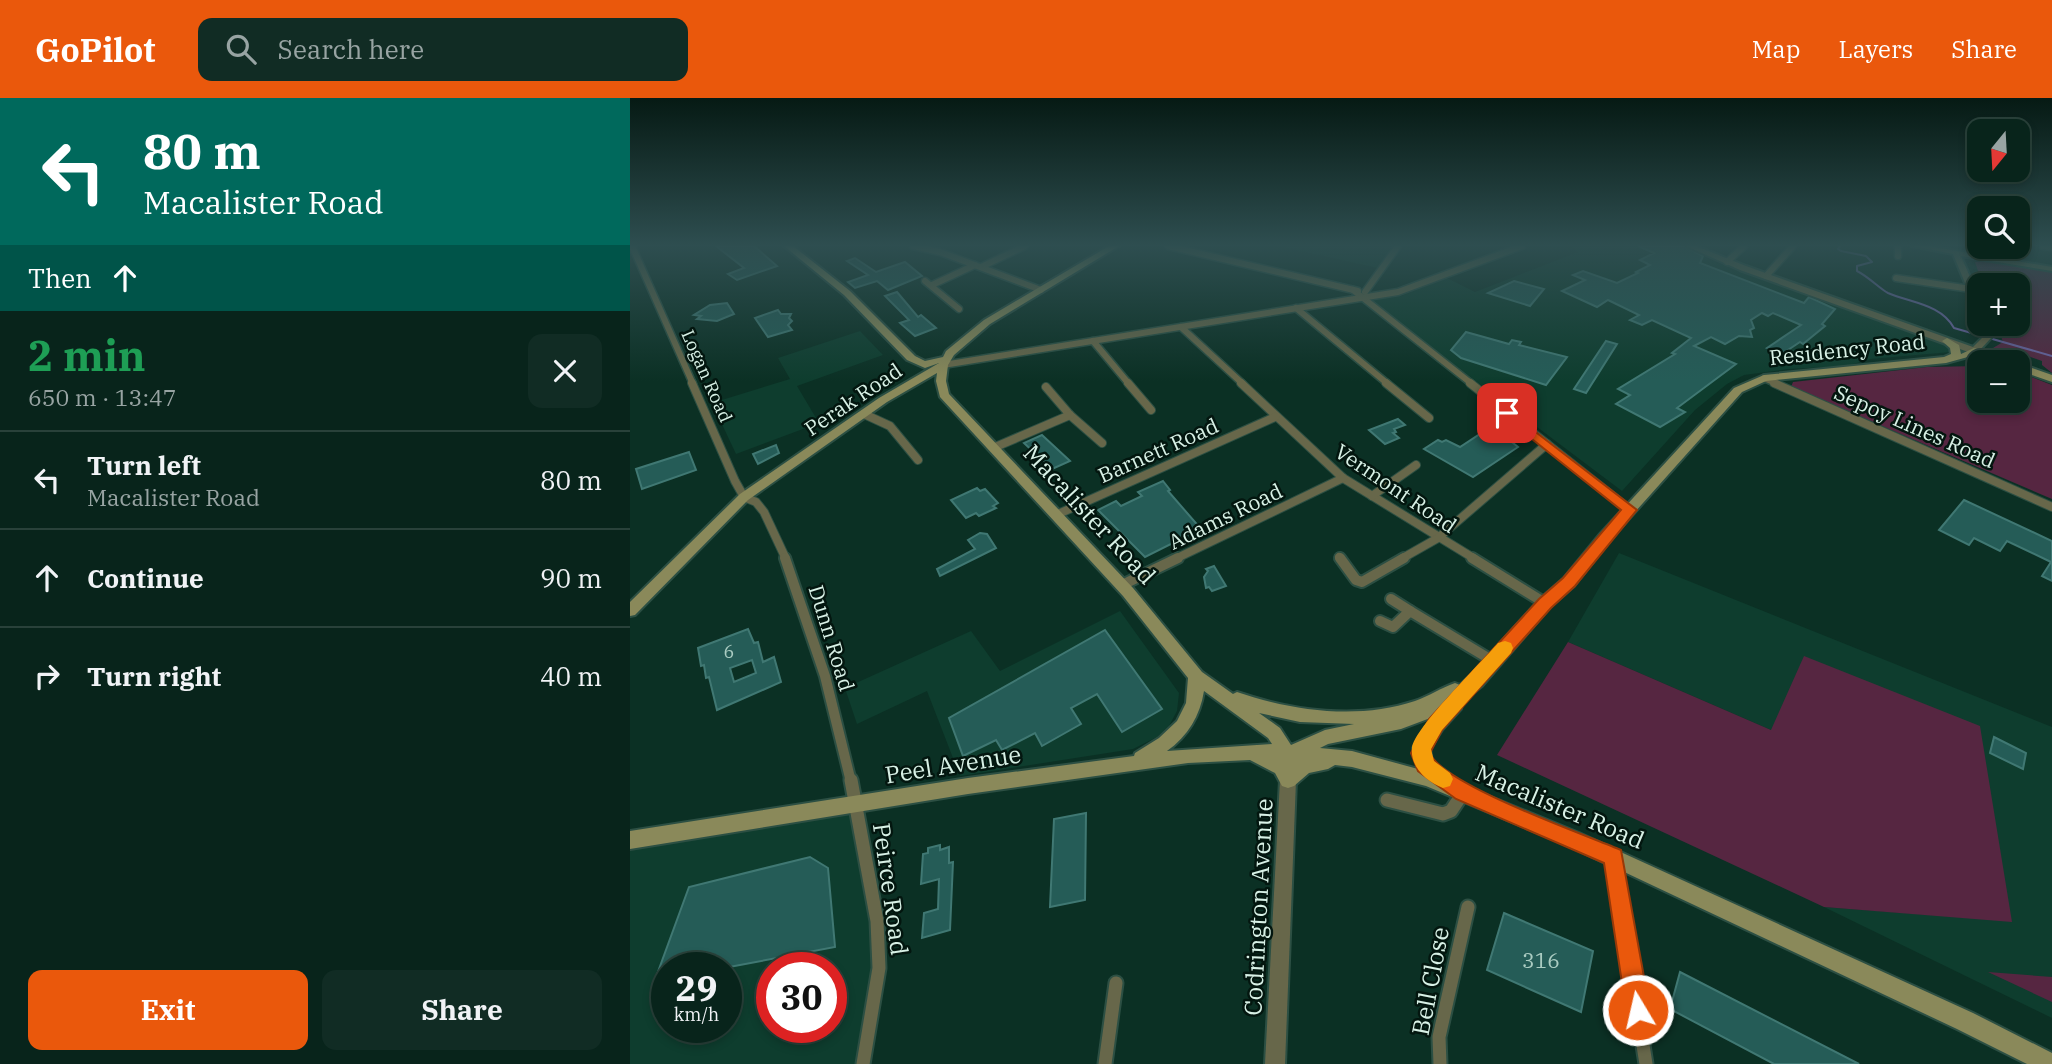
<!DOCTYPE html>
<meta charset="utf-8">
<style>
:root{--surface:#08241b;--page:#112c24;--text:#f1f3f6;--muted:#98a4a3;--line:#29413a;--accent:#ea580c}
body{margin:0;font-family:"IBM Plex Serif",serif;background:var(--page);color:var(--text);height:100vh;display:flex;flex-direction:column;font-size:26px;white-space:nowrap}
*{box-sizing:border-box;margin:0}
p{font-size:23px;color:var(--muted)}
.icon{flex:none;width:38px;height:38px;fill:none;stroke:currentColor;stroke-width:2;stroke-linecap:round;stroke-linejoin:round}
.map{position:relative;flex:1;overflow:hidden}
.sheet{display:flex;flex-direction:column;background:var(--surface);width:630px}
.sheet>*{flex:none}
.hud{background:#00695c;color:#fff;overflow:hidden}
.needle{width:46px;rotate:198deg}
.tools{position:absolute;left:1337px;top:21px;display:grid;gap:14px}
.tools a{display:grid;place-items:center;width:63px;height:63px;border-radius:14px;background:var(--surface);box-shadow:0 4px 10px #0003,0 0 0 2px var(--line);font-size:35px}
.speed{position:absolute;left:21px;top:854px;display:flex;gap:14px;font-size:35px;font-weight:700;text-align:center}
.speed>*{display:grid;place-content:center;width:91px;height:91px;border-radius:50%;background:var(--surface);box-shadow:0 4px 10px #0003,0 0 0 2px var(--line);line-height:1}
.speed small{font-size:18px;font-weight:400}
.speed .limit{border:10px solid #d22;background:#fff;color:#111}
.pin{position:absolute;display:grid;place-items:center;width:60px;height:60px;color:#fff;margin:-30px;border-radius:14px;box-shadow:0 4px 10px #0006}
.me{position:absolute;width:77px;margin:-38px;rotate:351deg;stroke-linejoin:round;filter:drop-shadow(0 0 5px #0008)}
.turn{display:flex;align-items:center;gap:24px;height:147px;padding:0 28px;font-size:32px}
.turn .icon{width:91px;height:91px;stroke-width:2.5}
.turn b{display:block;font-size:49px;line-height:60px}
.then{display:flex;align-items:center;height:66px;padding:0 28px;background:#0003;gap:14px;font-size:26px}
.round{display:grid;place-items:center;flex:none;width:74px;height:74px;border-radius:14px;background:var(--page)}
.summary{display:flex;align-items:center;justify-content:space-between;height:119px;padding:0 28px}
h1{font-size:42px;font-weight:700;line-height:52px;color:#1e9e55}
.primary-button{display:flex;gap:14px;margin-top:auto;padding:14px 28px}
.primary-button a{flex:1;height:80px;border-radius:14px;background:var(--accent);color:#fff;font-size:28px;font-weight:700;line-height:80px;text-align:center}
.primary-button a+a{background:var(--page);color:var(--text)}
ul{padding:0;list-style:none}
li{display:flex;align-items:center;gap:21px;height:98px;padding:0 28px;border-top:2px solid var(--line)}
li div{flex:1}
li b{display:block;font-size:26px}
li em{font-style:normal}
header{display:flex;align-items:center;gap:42px;box-sizing:border-box;height:98px;padding:0 35px;background:var(--accent);color:#fff}
header strong{font-size:33px}
nav{display:flex;gap:38px;margin-inline-start:auto;font-size:24px}
.search{width:490px;height:63px;background:var(--page);display:flex;align-items:center;gap:18px;box-sizing:border-box;padding:0 24px;border-radius:14px;color:var(--muted);font-size:26px}
main{display:flex;flex:1;min-height:0}
.map>svg:first-child{display:block}
.built{fill:#0e3d2e;fill-rule:evenodd}
.green{fill:#562641}
.lines{fill:none;stroke-linecap:round;stroke-linejoin:round}
.stream{stroke:#6b64a2;stroke-width:2}
.building{fill:#255c57;stroke:#407873;stroke-width:2;fill-rule:evenodd}
.minor-far3-casing{stroke:#2c4f43;stroke-width:9}
.minor-far2-casing{stroke:#2c4f43;stroke-width:10}
.minor-far1-casing{stroke:#2c4f43;stroke-width:14}
.minor-casing{stroke:#2c4f43;stroke-width:17}
.tertiary-casing{stroke:#2c4f43;stroke-width:4}
.secondary-casing{stroke:#2c4f43;stroke-width:4}
.minor-far3{stroke:#67674a;stroke-width:6}
.minor-far2{stroke:#67674a;stroke-width:8}
.minor-far1{stroke:#67674a;stroke-width:10}
.minor{stroke:#67674a;stroke-width:13}
.tertiary{fill:#67674a;fill-rule:evenodd}
.secondary{fill:#8a895a;fill-rule:evenodd}
.route{fill:#ea580c;stroke:#983908;stroke-width:2}
.slow{fill:#f59e0b}
.labels{text-anchor:middle;dominant-baseline:central;stroke-width:5;stroke-linejoin:round;paint-order:stroke}
.far-street-label{font-size:18px;fill:#d8f1e6;stroke:#03160f}
.number-label{font-size:18px;fill:#abccc2}
.street-label{font-size:21px;fill:#d8f1e6;stroke:#03160f}
.near-number-label{font-size:21px;fill:#abccc2}
.near-street-label{font-size:24px;fill:#d8f1e6;stroke:#03160f}
</style>
<header>
<strong>GoPilot</strong>
<div class="search"><svg class="icon" aria-label="search" viewBox="0 0 24 24"><circle cx="10" cy="10" r="6"/><path d="M15 15l6 6"/></svg>Search here</div>
<nav><a>Map</a><a>Layers</a><a>Share</a></nav>
</header>
<main>
<section class="sheet">
<div class="hud">
<div class="turn"><svg class="icon" aria-label="left" viewBox="0 0 24 24"><path d="M17 20v-9H6M10 6l-5 5 5 5"/></svg><div><b>80 m</b>Macalister Road</div></div>
<div class="then">Then<svg class="icon" aria-label="ahead" viewBox="0 0 24 24"><path d="M12 20V5M6 11l6-6 6 6"/></svg></div>
</div>
<div class="summary"><div><h1>2 min</h1><p>650 m · 13:47</p></div><a class="round"><svg class="icon" aria-label="close" viewBox="0 0 24 24"><path d="M6 6l12 12M18 6L6 18"/></svg></a></div>
<ul>
<li><svg class="icon" aria-label="left" viewBox="0 0 24 24"><path d="M17 20v-9H6M10 6l-5 5 5 5"/></svg><div><b>Turn left</b><p>Macalister Road</p></div><em>80 m</em></li>
<li><svg class="icon" aria-label="ahead" viewBox="0 0 24 24"><path d="M12 20V5M6 11l6-6 6 6"/></svg><div><b>Continue</b></div><em>90 m</em></li>
<li><svg class="icon" aria-label="right" viewBox="0 0 24 24"><path d="M7 20v-9h11M14 6l5 5-5 5"/></svg><div><b>Turn right</b></div><em>40 m</em></li>
</ul>
<div class="primary-button"><a>Exit</a><a>Share</a></div>
</section>
<div class="map">
<svg width="1422" height="966" viewBox="0 0 1422 966">
<rect width="100%" height="100%" fill="#0b3024"/>
<g class="built">
<polygon points="648,148 765,148 748,170"/>
<polygon points="942,148 1050,148 1093,167 1319,249 1321,254 1240,261 1217,268 1159,271 1114,277 1097,286 1065,312 992,393 738,202 771,198 817,180 845,194 948,154"/>
<polygon points="230,233 253,257 167,288 189,325 106,356 82,305 160,281 148,260"/>
<polygon points="989,455 1422,629 1422,920 1194,809 1382,823 1141,632 938,544"/>
<polygon points="490,513 549,595 547,613 539,628 527,639 503,651 330,678 297,593 227,626 215,590 341,533 370,573"/>
<path d="M222,710l23,145 -20,111h-225v-217zM37,870h59v59h-59zM142,870h59v59h-59z"/>
</g>
<g class="green">
<polygon points="1355,163 1422,173 1422,275 1412,267 1412,263 1398,258 1369,256 1363,250 1373,244 1367,226 1388,226 1388,187 1353,187 1345,164"/>
<polygon points="1349,268 1349,303 1388,303 1388,274 1422,287 1422,401 1161,289 1163,284 1297,269"/>
<polygon points="938,544 1141,632 1174,558 1350,628 1382,824 1194,809 867,657"/>
<polygon points="1358,874 1422,879 1422,904"/>
</g>
<g class="lines">
<path class="stream" d="M1210,148l-2,3 3,2 25,5 6,6 -15,4v5c12,6 23,18 31,22 23,10 53,11 66,35l98,28"/>
</g>
<g class="building">
<polygon points="86,148 124,148 147,168 107,182 98,176 114,170"/>
<polygon points="1008,148 1054,148 1073,158 1070,165 1174,205 1179,199 1205,211 1192,226 1195,228 1173,246 1170,244 1152,256 1137,250 1171,227 1143,215 1138,218 1132,215 1121,222 1124,230 1120,232 1122,239 1109,238 1095,246 1081,239 1064,248 1106,266 1047,310 1055,314 1030,329 986,306 1000,297 988,291 1045,256 1042,255 1061,240 1022,222 1012,227 1000,222 1009,217 978,202 967,209 932,193 955,182 943,177 953,173 987,185 1008,175 1006,174 1020,167 1010,162 1024,155"/>
<polygon points="225,160 246,174 275,164 292,178 258,192 247,183 225,190 218,184 238,177 217,163"/>
<polygon points="884,183 914,191 900,208 858,195"/>
<polygon points="267,194 288,219 291,217 306,230 285,238 270,225 279,222 255,198"/>
<polygon points="97,205 104,216 87,223 67,221 71,218 64,217 80,207"/>
<polygon points="148,212 151,216 161,216 159,220 162,223 158,227 162,232 138,239 125,220"/>
<polygon points="836,234 879,246 882,242 891,244 889,247 937,259 916,287 831,260 821,252"/>
<polygon points="976,243 987,246 956,295 944,291"/>
<polygon points="768,321 775,327 764,331 766,334 763,335 769,340 755,346 739,332"/>
<polygon points="856,332 863,336 865,340 877,340 888,349 843,379 794,351 808,342 812,344 816,342 830,349"/>
<polygon points="412,337 440,363 422,371 394,345"/>
<polygon points="146,347 149,355 128,366 123,356"/>
<polygon points="59,354 66,372 12,391 6,371"/>
<polygon points="533,383 540,392 538,393 571,431 515,459 468,412 486,403 491,408 512,398 508,394"/>
<polygon points="347,390 350,393 355,391 368,405 363,408 366,410 349,418 346,415 336,420 321,402"/>
<polygon points="1334,402 1422,443 1422,483 1412,478 1421,464 1377,443 1370,453 1344,440 1339,447 1309,432"/>
<polygon points="350,435 357,436 366,450 310,478 307,471 345,451 338,442"/>
<polygon points="584,468 596,488 582,493 579,489 576,490 574,479 578,473 576,471"/>
<path d="M118,531l6,14 4,-1 5,20 11,-5 7,25 -64,28 -8,-33 -3,1 -2,-13 -3,1 -3,-18zM122,562l4,13 -22,9 -4,-14z"/>
<polygon points="475,532 532,611 492,634 467,596 441,610 451,626 412,648 405,635 372,652 366,642 333,658 319,620"/>
<polygon points="1364,639 1396,655 1393,671 1360,655"/>
<polygon points="456,715 455,802 420,809 424,721"/>
<polygon points="310,747 310,752 319,749 319,765 323,764 320,832 292,840 294,815 308,811 309,781 291,786 293,756 298,755 298,750"/>
<polygon points="180,759 198,770 205,849 94,870 37,870 37,880 25,882 59,789"/>
<polygon points="874,815 963,853 951,914 857,872"/>
<polygon points="1050,874 1229,966 1144,966 1040,911"/>
</g>
<g class="lines">
<g class="minor-far3-casing">
<g id="minor-far3">
<polyline points="2,148 63,286"/>
<polyline points="283,148 310,154 411,192"/>
<polyline points="538,148 728,193"/>
<polyline points="1268,148 1268,158"/>
<polyline points="1413,148 1422,149"/>
<polyline points="1097,164 1114,148"/>
<polyline points="351,169 395,148"/>
<polyline points="1136,178 1163,148"/>
<polyline points="1266,180 1341,191"/>
<polyline points="295,183 329,211"/>
<polyline points="302,187 345,167"/>
<polyline points="723,192 842,286"/>
<polyline points="735,194 768,148"/>
<polyline points="666,210 758,286"/>
<polyline points="551,229 613,286"/>
<polyline points="463,243 499,286"/>
<polyline points="313,267 768,194 892,148"/>
<polyline points="1134,280 1148,286"/>
</g>
</g>
<g class="minor-far2-casing">
<g id="minor-far2">
<polyline points="62,285 105,383 114,399 126,404 134,414 156,461"/>
<polyline points="498,285 521,312"/>
<polyline points="611,285 713,380 845,461"/>
<polyline points="756,285 799,320"/>
<polyline points="840,285 1000,412"/>
<polyline points="1144,285 1422,409"/>
<polyline points="416,289 440,317 472,345"/>
<polyline points="234,316 260,328 288,362"/>
<polyline points="363,350 440,317"/>
<polyline points="742,398 786,367"/>
<polyline points="426,417 645,319"/>
<polyline points="709,459 711,461"/>
<polyline points="545,461 713,380"/>
<polyline points="771,461 808,440 917,346"/>
</g>
</g>
<g class="minor-far1-casing">
<g id="minor-far1">
<polyline points="155,460 195,578 221,684"/>
<polyline points="710,460 726,482 732,484 774,460"/>
<polyline points="842,460 915,505"/>
<polyline points="492,487 548,460"/>
<polyline points="761,501 780,513"/>
<polyline points="750,523 763,529 780,513 863,563"/>
</g>
</g>
<g class="minor-casing">
<g id="minor">
<polyline points="221,682 247,823 249,870 233,966"/>
<polyline points="757,702 813,716 821,713 833,695"/>
<polyline points="983,759 1016,966"/>
<polyline points="475,966 486,885"/>
<polyline points="810,966 809,939 838,809"/>
</g>
</g>
<g class="tertiary-casing">
<g id="tertiary">
<polygon points="1056,148 1066,148 1116,168 1343,249 1354,238 1353,226 1361,226 1362,239 1347,255 1341,255 1110,172"/>
<polygon points="1282,148 1298,148 1422,169 1422,173 1331,158 1349,200 1349,211 1345,209 1323,156"/>
<polygon points="658,675 663,677 666,682 655,966 635,966 650,682 653,677"/>
</g>
</g>
<g class="secondary-casing">
<g id="secondary">
<path d="M154,148h9l57,45 65,65 10,5 18,-4 3,-6 38,-31 125,-74h10l-129,78 -36,31 -6,10 -2,16 3,13 184,194 69,84 31,22 4,-2c56,19 121,28 178,9 14,-5 26,-13 40,-18l5,2 10,-9 70,-77 24,-21 36,-44 134,-146 30,-13 180,-18 7,-3 -1,-6 -8,-7 5,-3 12,7 2,9 13,-6 37,12 1,2h-14l-23,-7 -29,8 -180,18 -24,11 -132,148 -36,46 -24,21 -68,79 -20,16 -1,7 -19,21 -12,19 2,12 18,13 2,7 127,52 394,180 79,40v11h-25l-70,-35 -390,-184 -141,-59 -74,-19 -17,-2 -7,4 -19,4 -15,13 -6,2 -6,-2 -7,-13 -25,-13 -62,3 -220,31 -338,55v-18l338,-53 166,-22 1,-3 24,-15 18,-17 9,-18 2,-25 -65,-82 -183,-199 -4,-16 1,-8 -50,29 -139,98 -113,115 -5,1v-14l110,-108 139,-96 60,-35 -14,5 -18,-8 -63,-65zM574,593l64,47 4,6 -105,7c21,-15 33,-35 37,-60zM629,615l41,9 54,2 -29,6 -34,15 -11,-17zM803,619l-20,31 5,21 -66,-18 -32,-3 8,-4 73,-15z"/>
<polygon points="1388,265 1422,277 1422,284 1388,272"/>
</g>
</g>
<use href="#minor-far3" class="minor-far3"/>
<use href="#minor-far2" class="minor-far2"/>
<use href="#minor-far1" class="minor-far1"/>
<use href="#minor" class="minor"/>
<use href="#tertiary" class="tertiary"/>
<use href="#secondary" class="secondary"/>
</g>
<linearGradient id="sky" x2="0" y2="1"><stop stop-color="#061a14"/><stop offset="0.52" stop-color="#2e4e50"/><stop offset="1" stop-color="#2e4e50" stop-opacity="0"/></linearGradient>
<rect width="1422" height="283" fill="url(#sky)"/>
<path class="route" d="M877,312l130,100 -62,76 -24,22 -109,122 -12,23c11,31 156,82 191,97l29,160 -4,8 -8,4 -8,-4 -4,-8 -22,-147 -148,-64 -38,-28 -7,-18 18,-34 110,-120 24,-21 58,-68 -118,-94v-5z"/>
<path class="slow" d="M875,543l6,2 2,5 -2,5 -69,77 -11,19 3,12 16,12 3,6 -3,7 -7,2c-16,-6 -33,-21 -31,-40 2,-20 70,-86 86,-105z"/>
<g class="labels">
<g class="far-street-label">
<text transform="translate(77 278) rotate(66)">Logan Road</text>
</g>
<g class="number-label">
<text x="99" y="553">6</text>
</g>
<g class="street-label">
<text transform="translate(1217 251) rotate(-6)">Residency Road</text>
<text transform="translate(223 301) rotate(-34)">Perak Road</text>
<text transform="translate(1285 328) rotate(24)">Sepoy Lines Road</text>
<text transform="translate(528 352) rotate(-24)">Barnett Road</text>
<text transform="translate(766 390) rotate(34)">Vermont Road</text>
<text transform="translate(595 418) rotate(-26)">Adams Road</text>
<text transform="translate(202 540) rotate(73)">Dunn Road</text>
</g>
<g class="near-number-label">
<text x="911" y="862">316</text>
</g>
<g class="near-street-label">
<text transform="translate(460 416) rotate(47)">Macalister Road</text>
<text transform="translate(323 666) rotate(-9)">Peel Avenue</text>
<text transform="translate(930 708) rotate(23)">Macalister Road</text>
<text transform="translate(261 791) rotate(82)">Peirce Road</text>
<text transform="translate(628 809) rotate(-87)">Codrington Avenue</text>
<text transform="translate(800 883) rotate(-79)">Bell Close</text>
</g>
</g>
</svg>
<div class="tools">
<a><svg class="needle" viewBox="-14 -14 28 28"><path d="M0-13l5 13h-10z" fill="#e53935"/><path d="M0 13l5-13h-10z" fill="#98a4a3"/></svg></a>
<a><svg class="icon" aria-label="search" viewBox="0 0 24 24"><circle cx="10" cy="10" r="6"/><path d="M15 15l6 6"/></svg></a>
<a>+</a>
<a>−</a>
</div>
<div class="speed"><div>29<small>km/h</small></div><div class="limit">30</div></div>
<div class="pin" style="left:877px;top:315px;background:#d93025"><svg class="icon" aria-label="arrive" viewBox="0 0 24 24"><path d="M6 21V4h12l-3 4 3 4H6"/></svg></div>
<svg class="me" style="left:1008px;top:912px" viewBox="-20 -20 40 40"><circle r="17" fill="#ea580c" stroke="#fff" stroke-width="3"/><path d="M0-11L8 9 0 5-8 9z" fill="#fff"/></svg>
</div>
</main>
